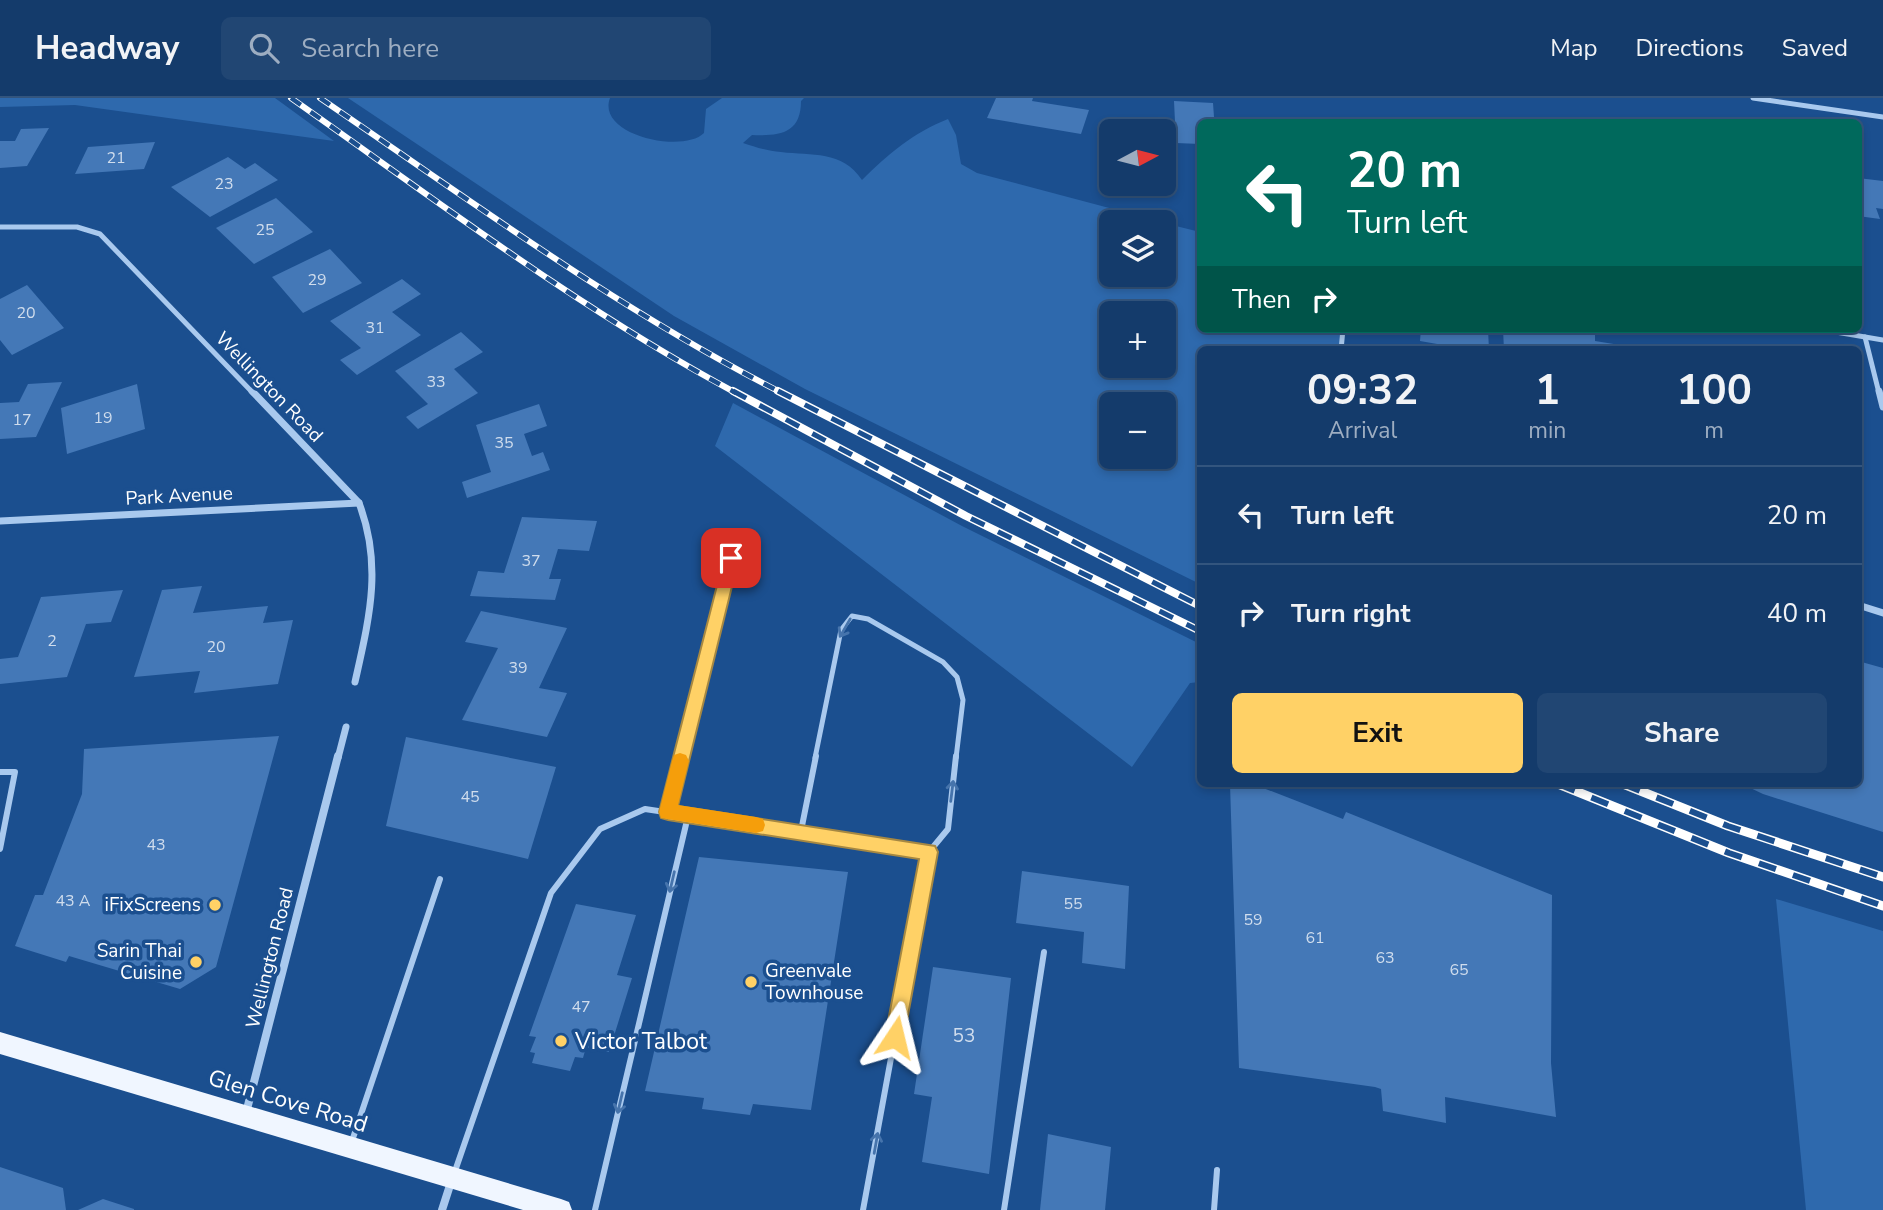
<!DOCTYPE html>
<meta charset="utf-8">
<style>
:root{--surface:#143b6b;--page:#214673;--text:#f1f3f6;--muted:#9dadc1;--line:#33557e;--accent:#ffd166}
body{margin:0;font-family:"Nunito Sans",sans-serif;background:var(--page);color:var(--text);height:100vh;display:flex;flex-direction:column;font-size:26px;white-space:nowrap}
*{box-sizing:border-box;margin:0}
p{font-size:23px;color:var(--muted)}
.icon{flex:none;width:38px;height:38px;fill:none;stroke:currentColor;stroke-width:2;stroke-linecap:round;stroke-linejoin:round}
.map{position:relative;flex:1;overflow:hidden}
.panel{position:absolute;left:1197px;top:248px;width:665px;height:441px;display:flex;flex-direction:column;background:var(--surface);border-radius:10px;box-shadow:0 4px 10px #0003,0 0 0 2px var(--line)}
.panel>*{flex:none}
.top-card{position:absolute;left:1197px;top:21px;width:665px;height:214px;border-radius:10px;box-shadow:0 4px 10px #0003,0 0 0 2px var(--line);background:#00695c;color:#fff;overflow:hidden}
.needle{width:46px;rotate:83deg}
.fabs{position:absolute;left:1099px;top:21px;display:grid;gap:14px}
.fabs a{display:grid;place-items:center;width:77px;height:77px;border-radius:10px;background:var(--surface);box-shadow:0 4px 10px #0003,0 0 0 2px var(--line);font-size:35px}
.pin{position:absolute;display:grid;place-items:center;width:60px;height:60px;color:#fff;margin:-30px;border-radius:14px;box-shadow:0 4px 10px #0006}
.me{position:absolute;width:77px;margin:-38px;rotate:10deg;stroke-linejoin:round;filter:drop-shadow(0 0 5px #0008)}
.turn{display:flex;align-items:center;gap:24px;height:147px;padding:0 35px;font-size:32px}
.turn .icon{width:91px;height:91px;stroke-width:2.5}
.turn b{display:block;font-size:49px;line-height:60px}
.then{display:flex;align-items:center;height:66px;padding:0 35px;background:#0003;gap:14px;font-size:26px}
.eta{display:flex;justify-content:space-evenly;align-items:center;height:119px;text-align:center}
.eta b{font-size:42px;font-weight:700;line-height:49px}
.cta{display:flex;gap:14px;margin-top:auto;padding:14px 35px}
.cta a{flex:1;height:80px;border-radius:10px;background:var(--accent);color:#111;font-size:28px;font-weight:700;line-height:80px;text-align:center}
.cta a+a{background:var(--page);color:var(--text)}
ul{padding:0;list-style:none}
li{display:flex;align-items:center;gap:21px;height:98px;padding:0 35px;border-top:2px solid var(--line)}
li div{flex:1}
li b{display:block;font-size:26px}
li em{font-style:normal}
header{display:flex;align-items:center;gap:42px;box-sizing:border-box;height:98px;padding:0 35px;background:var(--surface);border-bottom:2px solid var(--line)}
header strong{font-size:33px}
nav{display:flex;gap:38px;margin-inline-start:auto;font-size:24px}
.search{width:490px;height:63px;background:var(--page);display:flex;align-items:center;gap:18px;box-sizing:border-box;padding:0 24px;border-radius:10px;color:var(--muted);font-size:26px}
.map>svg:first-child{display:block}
.green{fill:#2e69ad;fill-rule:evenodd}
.building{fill:#4478b7}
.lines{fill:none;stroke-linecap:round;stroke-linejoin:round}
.lane-far1{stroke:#a9c9ee;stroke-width:5}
.lane{stroke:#a9c9ee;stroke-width:6}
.street-far2{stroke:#a9c9ee;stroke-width:5}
.street-far1{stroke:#a9c9ee;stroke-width:7}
.street{stroke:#a9c9ee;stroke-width:8}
.primary{fill:#f0f6ff;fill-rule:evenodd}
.rail-far2-casing{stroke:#fff;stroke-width:6}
.rail-far1-casing{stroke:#fff;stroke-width:8}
.rail-casing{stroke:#fff;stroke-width:9}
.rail-far2{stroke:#1b4f8f;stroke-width:4.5;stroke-dasharray:12;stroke-linecap:butt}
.rail-far1{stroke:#1b4f8f;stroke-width:5;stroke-dasharray:15;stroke-linecap:butt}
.rail{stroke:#1b4f8f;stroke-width:6;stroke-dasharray:18;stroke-linecap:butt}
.oneway{stroke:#4674ac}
.route{fill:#ffd166;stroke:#a68842;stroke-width:2}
.slow{fill:#f59e0b}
.poi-dot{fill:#ffd166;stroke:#1b4f8f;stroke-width:2.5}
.labels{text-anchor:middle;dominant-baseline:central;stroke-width:7;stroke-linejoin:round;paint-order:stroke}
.number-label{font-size:16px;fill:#d0dded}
.street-label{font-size:19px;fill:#fff;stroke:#1b4f8f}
.poi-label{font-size:19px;fill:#fff;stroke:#1b4f8f;text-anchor:end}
.near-number-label{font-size:19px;fill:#d0dded}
.near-poi-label{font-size:23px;fill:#fff;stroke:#1b4f8f;text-anchor:start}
.near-street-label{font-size:23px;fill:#fff;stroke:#1b4f8f}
</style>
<header>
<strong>Headway</strong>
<div class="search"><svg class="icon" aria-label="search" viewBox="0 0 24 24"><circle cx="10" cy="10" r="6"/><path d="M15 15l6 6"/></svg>Search here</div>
<nav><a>Map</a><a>Directions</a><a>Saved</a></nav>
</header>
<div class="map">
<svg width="1883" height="1112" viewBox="0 0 1883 1112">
<rect width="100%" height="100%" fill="#1b4f8f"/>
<g class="green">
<polygon points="0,0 275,0 334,43 75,7 0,9"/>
<path d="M348,0h262c-14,37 73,56 94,35l2,-24 16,-11h82l-3,3c0,33 -22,35 -49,34l-9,8c12,4 24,8 38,9 31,4 61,-2 81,28 26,-26 51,-47 86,-61l8,16 5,29 16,9 185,49h-51v53h53v-52l36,9v97h143l-2,21h-141v234l-395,-195 -131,-73zM1111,215h53v53h-53zM1111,306h53v53h-53z"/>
<polygon points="733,305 962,428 1200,546 1200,584 1190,585 1132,669 715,348"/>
<polygon points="1776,801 1883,833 1883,1112 1806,1112"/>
</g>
<g class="building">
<polygon points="996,0 1033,0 1032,3 1089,12 1081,36 987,20"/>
<polygon points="1174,3 1213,5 1214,19 1271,22 1271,24 1200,24 1200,46 1176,45"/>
<polygon points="49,30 27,68 0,70 0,43 15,43 21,31"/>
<polygon points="155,44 144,71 75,76 88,49"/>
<polygon points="228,59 245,71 255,65 278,82 210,119 171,89"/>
<polygon points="1858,80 1883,83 1883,111 1876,110 1880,121 1858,118"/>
<polygon points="276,100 313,134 254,166 216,130"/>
<polygon points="330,151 362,185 303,215 272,179"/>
<polygon points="402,181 421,196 392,214 421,237 357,277 340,262 361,250 330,223"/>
<polygon points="27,187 64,230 12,257 0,242 0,201"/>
<polygon points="1421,231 1488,231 1489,252 1443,252 1443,247 1420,243"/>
<polygon points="1503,231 1557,231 1595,237 1595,243 1620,247 1620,252 1504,252"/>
<polygon points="461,234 483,254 454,271 478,295 418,331 406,319 428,306 395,273"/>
<polygon points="62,284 36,339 0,341 0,305 19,304 28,286"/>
<polygon points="137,286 145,331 67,356 61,310"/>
<polygon points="539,306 547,328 524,336 532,358 543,354 550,372 467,400 462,384 491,374 476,327"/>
<polygon points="522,419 597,423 589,453 558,451 549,481 561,481 555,502 470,498 478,473 504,475"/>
<polygon points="202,488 193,515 268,508 263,525 293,522 278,586 194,595 200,573 134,579 162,492"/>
<polygon points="123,492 111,524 86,526 67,579 0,586 0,561 18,559 41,499"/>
<polygon points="481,513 567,530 539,590 567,595 547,639 462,622 498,550 465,544"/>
<polygon points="1858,563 1883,570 1883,734 1763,696 1742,686 1858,686"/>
<polygon points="279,638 216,869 180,891 69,858 66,864 15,848 35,797 43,797 82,696 84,651"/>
<polygon points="406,639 556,669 528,761 386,728"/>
<polygon points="1230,686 1253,686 1343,721 1346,714 1552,797 1551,965 1556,1019 1445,999 1446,1025 1383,1013 1381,991 1375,989 1239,970"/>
<polygon points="699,759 848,774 811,1012 753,1006 750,1017 702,1011 704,1000 645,993"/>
<polygon points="1022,773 1129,788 1125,871 1082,865 1084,834 1016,825"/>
<polygon points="576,806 636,817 617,877 632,880 609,954 586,949 583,960 575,959 570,973 532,965 535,955 530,954 536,939 529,938"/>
<polygon points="933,869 1011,880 989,1076 922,1064 932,999 914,996"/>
<polygon points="1048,1036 1111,1049 1105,1112 1040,1112"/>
<polygon points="0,1069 63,1090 66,1112 0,1112"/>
<polygon points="103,1101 134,1111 134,1112 78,1112"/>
</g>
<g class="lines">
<g class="lane-far1">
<polyline points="681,660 731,460"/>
<polyline points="815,660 841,532 852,518 868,521 943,564 957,579 963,602 956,660"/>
</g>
<g class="lane">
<polyline points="0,674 15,674 0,751"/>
<polyline points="668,714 682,658"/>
<polyline points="801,733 816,658"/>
<polyline points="929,754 948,731 956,658"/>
<polyline points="352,1043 440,781"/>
<polyline points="454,1076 551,795 600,731 645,711 929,754 863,1112"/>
<polyline points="595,1112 688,718"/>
<polyline points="1004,1112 1044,854"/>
<polyline points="1214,1112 1217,1072"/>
</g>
<g class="street-far2">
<polyline points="1753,0 1883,19"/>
<polyline points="0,129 77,129 100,136 253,295"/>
<polyline points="1818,231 1883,242"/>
<polyline points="1865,239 1879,295"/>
<polyline points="1341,252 1343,231"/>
</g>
<g class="street-far1">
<path d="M252,293l107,112c24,63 10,116 -4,179"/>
<polyline points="1879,293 1883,309"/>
<polyline points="0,423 359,405"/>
<polyline points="1858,507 1883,515"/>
<polyline points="338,660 346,629"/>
</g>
<g class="street">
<polyline points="246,1015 338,658"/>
<polyline points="442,1112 452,1081"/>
</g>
<polygon class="primary" points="0,934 561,1101 569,1104 572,1112 523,1112 0,956"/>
<g class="rail-far2-casing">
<g id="rail-far2">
<path d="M291,0c145,102 288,211 445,295"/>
<path d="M320,0c151,103 299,212 462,295"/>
</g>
</g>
<g class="rail-far1-casing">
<g id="rail-far1">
<polyline points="733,293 966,418 1200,533"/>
<polyline points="778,293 1200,508"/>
</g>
</g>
<g class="rail-casing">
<g id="rail">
<polyline points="1558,686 1729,755 1883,808"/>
<polyline points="1623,686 1728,728 1883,779"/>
</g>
</g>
<use href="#rail-far2" class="rail-far2"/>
<use href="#rail-far1" class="rail-far1"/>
<use href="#rail" class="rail"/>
</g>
<defs><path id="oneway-shaft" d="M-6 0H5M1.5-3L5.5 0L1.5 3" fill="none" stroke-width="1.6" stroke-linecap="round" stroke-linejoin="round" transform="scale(1.75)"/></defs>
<g class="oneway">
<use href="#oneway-shaft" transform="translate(845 530) rotate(120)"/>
<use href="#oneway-shaft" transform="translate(952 693) rotate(-83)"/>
<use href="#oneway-shaft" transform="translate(672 784) rotate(103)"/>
<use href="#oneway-shaft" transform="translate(620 1005) rotate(103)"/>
<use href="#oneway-shaft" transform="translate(876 1045) rotate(-80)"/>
</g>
<polygon class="route" points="731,454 739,460 678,708 935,748 938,754 904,939 902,946 895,949 888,946 885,939 919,761 668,722 661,720 659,714 724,460"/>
<polygon class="slow" points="680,655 686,657 689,663 678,707 756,719 763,721 765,727 763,733 756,735 661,720 659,714 672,663 674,657"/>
<g class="poi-dot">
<circle cx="215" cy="807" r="7"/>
<circle cx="196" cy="864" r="7"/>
<circle cx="751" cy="884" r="7"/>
<circle cx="561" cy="943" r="7"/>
</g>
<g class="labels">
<g class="number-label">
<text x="116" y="60">21</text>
<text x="224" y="86">23</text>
<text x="265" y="132">25</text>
<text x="317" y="182">29</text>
<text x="26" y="215">20</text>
<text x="375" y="230">31</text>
<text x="436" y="284">33</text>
<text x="103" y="320">19</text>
<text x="22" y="322">17</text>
<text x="504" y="345">35</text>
<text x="531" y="463">37</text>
<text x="52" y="543">2</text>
<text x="216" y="549">20</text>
<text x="518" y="570">39</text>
<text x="470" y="699">45</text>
<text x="156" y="747">43</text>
<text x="73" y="803">43 A</text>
<text x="1073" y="806">55</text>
<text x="1253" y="822">59</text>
<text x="1315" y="840">61</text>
<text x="1385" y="860">63</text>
<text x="1459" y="872">65</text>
<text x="581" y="909">47</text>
</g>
<g class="street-label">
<text transform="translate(269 289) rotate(46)">Wellington Road</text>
<text transform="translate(179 398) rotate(-3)">Park Avenue</text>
<text transform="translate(270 860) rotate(-76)">Wellington Road</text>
</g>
<g class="poi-label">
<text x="201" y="807">iFixScreens</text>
<text x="182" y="853">Sarin Thai<tspan x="182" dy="22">Cuisine</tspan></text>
<text x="765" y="873" text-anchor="start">Greenvale<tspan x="765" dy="22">Townhouse</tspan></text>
</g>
<g class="near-number-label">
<text x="964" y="938">53</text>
</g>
<g class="near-poi-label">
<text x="575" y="943">Victor Talbot</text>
</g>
<g class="near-street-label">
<text transform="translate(288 1003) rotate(17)">Glen Cove Road</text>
</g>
</g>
</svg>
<div class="fabs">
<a><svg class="needle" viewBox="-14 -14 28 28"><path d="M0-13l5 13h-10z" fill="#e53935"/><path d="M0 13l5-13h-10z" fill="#9dadc1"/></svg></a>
<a><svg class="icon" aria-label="layers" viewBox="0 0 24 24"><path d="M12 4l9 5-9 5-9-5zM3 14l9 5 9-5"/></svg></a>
<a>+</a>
<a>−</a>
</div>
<div class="pin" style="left:731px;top:460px;background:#d93025"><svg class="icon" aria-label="arrive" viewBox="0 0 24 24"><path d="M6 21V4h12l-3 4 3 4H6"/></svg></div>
<svg class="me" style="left:895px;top:939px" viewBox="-20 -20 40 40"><path d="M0-17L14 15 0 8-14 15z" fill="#ffd166" stroke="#fff" stroke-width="4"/></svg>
<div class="top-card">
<div class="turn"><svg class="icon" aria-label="left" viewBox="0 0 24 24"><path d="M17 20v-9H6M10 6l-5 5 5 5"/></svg><div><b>20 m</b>Turn left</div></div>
<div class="then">Then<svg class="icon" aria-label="right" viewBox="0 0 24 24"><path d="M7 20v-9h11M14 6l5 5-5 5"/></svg></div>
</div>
<section class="panel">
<div class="eta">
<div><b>09:32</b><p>Arrival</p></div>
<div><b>1</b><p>min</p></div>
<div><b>100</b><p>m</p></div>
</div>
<ul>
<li><svg class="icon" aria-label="left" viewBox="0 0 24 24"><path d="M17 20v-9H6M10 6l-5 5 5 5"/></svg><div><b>Turn left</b></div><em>20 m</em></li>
<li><svg class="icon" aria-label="right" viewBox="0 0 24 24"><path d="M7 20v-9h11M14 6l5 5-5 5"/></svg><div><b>Turn right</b></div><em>40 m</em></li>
</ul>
<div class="cta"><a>Exit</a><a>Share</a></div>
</section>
</div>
